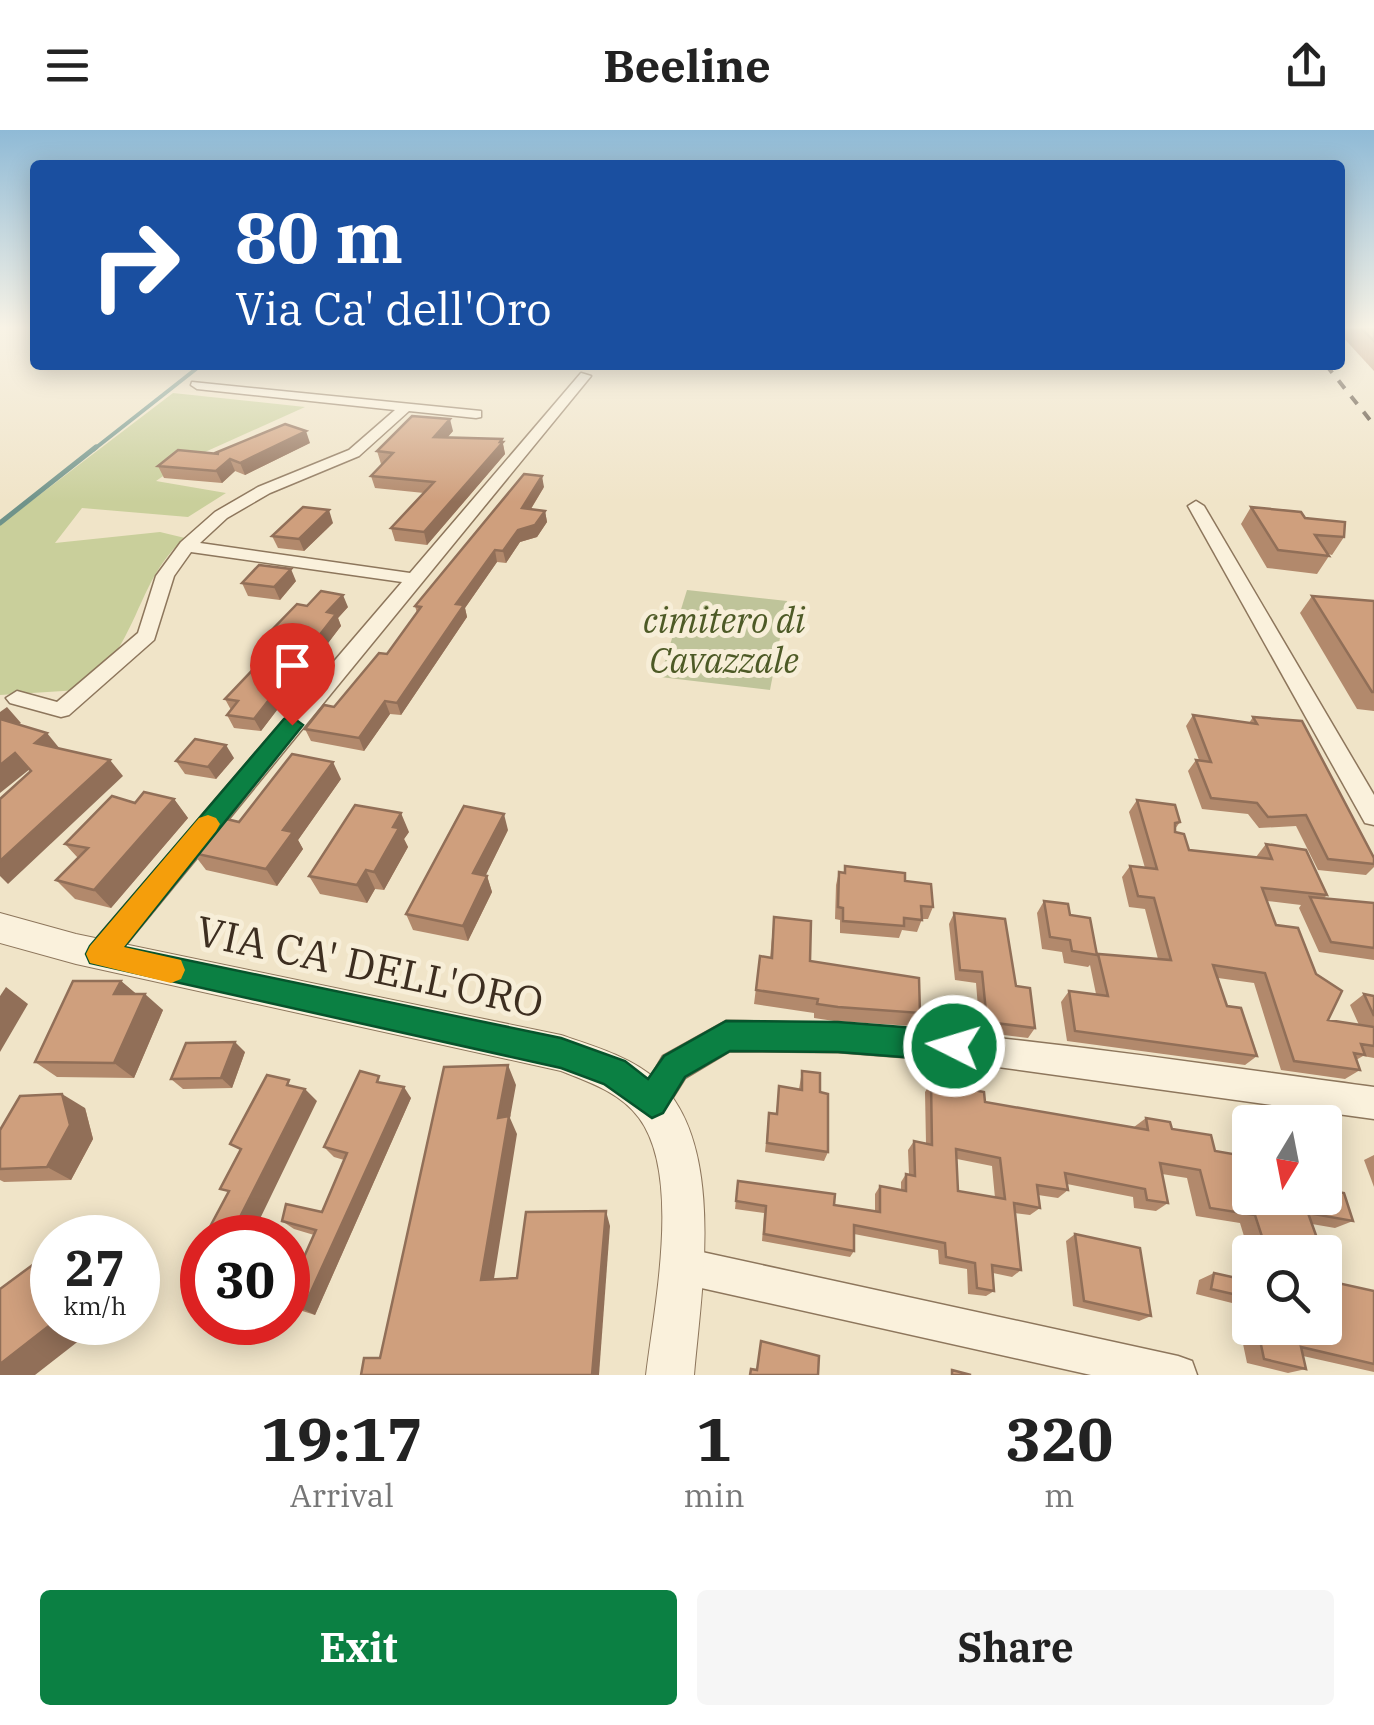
<!DOCTYPE html>
<style>
:root{--surface:#fff;--page:#f6f6f6;--text:#222;--muted:#767676;--accent:#0b8043}
body{margin:0;font-family:"IBM Plex Serif",serif;background:var(--page);color:var(--text);height:100vh;display:flex;flex-direction:column;font-size:38px;white-space:nowrap}
*{box-sizing:border-box;margin:0}
p{font-size:32px;color:var(--muted)}
.icon{flex:none;width:55px;height:55px;fill:none;stroke:currentColor;stroke-width:2;stroke-linecap:round;stroke-linejoin:round}
.map{position:relative;height:1245px;overflow:hidden}
.side{display:flex;flex-direction:column;background:var(--surface);flex:1}
.side>*{flex:none}
.guide{position:absolute;left:30px;top:30px;width:1315px;height:210px;border-radius:10px;box-shadow:0 5px 25px #0003;background:#1a4fa0;color:#fff;overflow:hidden}
.needle{width:65px;rotate:190deg}
.controls{position:absolute;left:1232px;top:975px;display:grid;gap:20px}
.controls a{display:grid;place-items:center;width:110px;height:110px;border-radius:10px;background:var(--surface);box-shadow:0 5px 25px #0003;font-size:50px}
.speed{position:absolute;left:30px;top:1085px;display:flex;gap:20px;font-size:50px;font-weight:700;text-align:center}
.speed>*{display:grid;place-content:center;width:130px;height:130px;border-radius:50%;background:var(--surface);box-shadow:0 5px 25px #0003;line-height:1}
.speed small{font-size:25px;font-weight:400}
.speed .limit{border:15px solid #d22;background:#fff;color:#111}
.pin{position:absolute;display:grid;place-items:center;width:85px;height:85px;color:#fff;margin:-102px -42px;border-radius:50% 50% 50% 0;rotate:-45deg;box-shadow:0 0 10px #0007}
.pin .icon{rotate:45deg}
.me{position:absolute;width:110px;margin:-55px;rotate:275deg;stroke-linejoin:round;filter:drop-shadow(0 0 8px #0008)}
.turn{display:flex;align-items:center;gap:35px;height:210px;padding:0 40px;font-size:45px}
.turn .icon{width:130px;height:130px;stroke-width:2.5}
.turn b{display:block;font-size:70px;line-height:85px}
.eta{display:flex;justify-content:space-evenly;align-items:center;height:170px;text-align:center}
.eta b{font-size:60px;font-weight:800;line-height:70px}
.button{display:flex;gap:20px;margin-top:auto;padding:20px 40px}
.button a{flex:1;height:115px;border-radius:10px;background:var(--accent);color:#fff;font-size:40px;font-weight:800;line-height:115px;text-align:center}
.button a+a{background:var(--page);color:var(--text)}
header{display:flex;justify-content:space-between;align-items:center;height:130px;padding:0 40px;background:var(--surface);font-size:45px;font-weight:800}
.map>svg:first-child{display:block}
.green{fill:#c9cf9b}
.cemetery{fill:#bfc49a}
.lines{fill:none;stroke-linecap:round;stroke-linejoin:round}
.stream-far1{stroke:#6f938a;stroke-width:4}
.stream{stroke:#6f938a;stroke-width:5}
.minor-casing{stroke:#8d765c;stroke-width:3}
.tertiary-casing{stroke:#8d765c;stroke-width:2}
.minor{fill:#faf1dc;fill-rule:evenodd}
.tertiary{fill:#faf1dc;fill-rule:evenodd}
.rail{stroke:#3d2e20;stroke-width:4;stroke-dasharray:10 10;stroke-linecap:butt}
.wall{fill:#b2896c;fill-rule:evenodd}
.shaded-wall{fill:#916f58}
.building{fill:#cf9f7d;stroke:#916f58;stroke-width:2.5;fill-rule:evenodd}
.route{fill:#0b8043;stroke:#07532c;stroke-width:2.5}
.slow{fill:#f59e0b}
.labels{text-anchor:middle;dominant-baseline:central;stroke-width:10;stroke-linejoin:round;paint-order:stroke}
.park-label{font-size:35px;font-style:italic;fill:#4d5a26;stroke:#f7eed8}
.near-street-label{font-size:42px;fill:#3d2e20;stroke:#f7eed8}
</style>
<header><svg class="icon" aria-label="menu" viewBox="0 0 24 24"><path d="M4 6h16M4 12h16M4 18h16"/></svg>Beeline<svg class="icon" aria-label="share" viewBox="0 0 24 24"><path d="M12 15V3M7 8l5-5 5 5M5 13v7h14v-7"/></svg></header>
<div class="map">
<svg width="1374" height="1245" viewBox="0 0 1374 1245">
<rect width="100%" height="100%" fill="#f0e4c8"/>
<path class="green" d="M173,263l132,14 -120,54 -29,20 70,12 -38,24 -106,-9 -27,35 105,-11 25,6c-35,30 -42,68 -64,106 -9,17 -29,32 -42,46l-79,5v-170z"/>
<polygon class="cemetery" points="687,460 787,471 770,560 660,547"/>
<g class="lines">
<polyline class="stream-far1" points="93,320 201,235"/>
<polyline class="stream" points="0,393 96,317"/>
<g class="minor-casing">
<g id="minor">
<polygon points="581,243 591,246 110,834 100,838 90,834 86,825 90,816 402,452 191,422 174,446 154,510 69,585 61,587 10,573 6,568 17,561 57,572 138,503 156,446 181,412 215,382 258,357 349,320 395,280 197,259 191,255 192,252 481,281 481,287 476,288 409,281 359,326 270,363 227,388 200,413 410,443"/>
<polygon points="1196,371 1204,376 1374,665 1374,695 1365,693 1188,376"/>
<path d="M726,891c218,2 432,37 648,66v32l-420,-58 -116,-9 -108,-1 -45,27 -22,35 -11,5 -11,-5 -5,-11 27,-46z"/>
<polygon points="679,1117 1178,1226 1192,1231 1197,1245 1091,1245 679,1153 666,1148 661,1135 666,1122"/>
</g>
</g>
<g class="tertiary-casing">
<path id="tertiary" d="M0,783l76,21 485,101c33,11 70,22 96,45 70,63 44,212 37,295h-48c8,-68 36,-199 -7,-257 -18,-25 -50,-36 -78,-47l-485,-107 -76,-21z"/>
</g>
<use href="#minor" class="minor"/>
<use href="#tertiary" class="tertiary"/>
<polyline class="rail" points="1326,235 1374,295"/>
</g>
<g class="wall">
<polygon points="1340,198 1374,198 1374,241 1340,204"/>
<polygon points="453,301 447,308 502,309 505,324 427,415 395,411 391,398 424,363 375,358 371,346 383,334 381,334 377,321"/>
<polygon points="310,313 245,345 235,341 222,353 164,348 158,336 216,324"/>
<polygon points="544,357 531,379 545,381 547,392 537,407 520,412 506,433 497,432 465,478 467,487 401,585 390,584 364,621 311,611 305,599 334,577 387,524 417,483 415,476"/>
<polygon points="1251,377 1305,388 1344,407 1332,425 1328,424 1329,426 1317,444 1267,438 1241,394"/>
<polygon points="333,393 304,421 278,418 272,406"/>
<polygon points="296,451 280,470 248,466 242,453"/>
<polygon points="1312,466 1374,471 1374,581 1357,579 1300,483"/>
<polygon points="307,476 348,477 338,488 341,496 261,601 234,598 227,585 231,580 225,569 273,519 266,506"/>
<polygon points="1193,585 1249,593 1253,587 1374,728 1374,737 1366,745 1318,740 1296,696 1259,698 1248,684 1202,679 1188,641 1196,630 1199,630 1186,596"/>
<polygon points="234,628 216,649 185,644 176,631"/>
<polygon points="341,649 298,710 303,719 277,756 206,740 193,723 239,692"/>
<polygon points="174,669 188,688 111,778 75,769 56,750 78,728 65,714 135,673"/>
<polygon points="1137,670 1180,692 1175,699 1175,702 1189,720 1256,727 1266,714 1327,765 1324,768 1374,773 1374,830 1319,822 1299,778 1301,775 1267,771 1276,795 1328,890 1359,895 1350,875 1364,864 1374,866 1374,928 1363,926 1356,930 1360,940 1345,949 1281,940 1254,853 1218,848 1227,876 1257,926 1245,935 1067,911 1061,872 1069,861 1096,864 1090,835 1088,837 1064,833 1062,822 1042,819 1037,783 1044,771 1070,785 1097,825 1158,829 1145,779 1129,777 1122,747 1130,736 1145,738 1129,682"/>
<polygon points="508,700 485,746 487,746 492,762 468,811 413,800 406,784"/>
<polygon points="409,702 404,709 408,717 384,760 375,759 367,773 320,764 309,746"/>
<polygon points="845,736 905,751 933,777 928,789 922,789 917,802 902,800 899,808 840,803 840,790 835,789 836,755 839,742 844,743"/>
<polygon points="954,783 1016,856 1035,898 1028,908 980,902 976,853 955,850 949,794"/>
<polygon points="774,787 810,831 920,883 913,896 834,891 814,888 814,883 754,874 760,826 770,828"/>
<polygon points="121,851 136,864 163,880 134,948 57,947 35,932"/>
<polygon points="245,922 232,958 183,959 171,949"/>
<polygon points="802,941 820,962 828,1022 824,1031 765,1022 769,983 776,984 779,956 799,959"/>
<path d="M931,952l54,20 149,25 12,-9 26,11 43,22 32,6 -4,-12 7,-5v58l82,-7 21,30 -18,7 -23,-4 10,28h-72v4l-10,-33 -44,-7 -9,-38 -25,-4 6,29 -12,8 -22,-3 -1,-11 -66,-13 1,6 -10,8 -20,-3 2,13 -10,7 -15,-2 6,57 -9,7 -19,-4 1,18 -8,5 -18,-2 -1,-25 -28,-5 -1,-14 -84,-16v17l-4,6 -88,-16 2,-28 -29,-4 3,-28 96,24 41,6v-17l5,-8 21,4v-8l5,-8h3l-1,-24 6,-9 12,2 -1,-51zM957,1029l35,7 3,32 -37,-7z"/>
<polygon points="385,953 411,968 315,1185 296,1179 288,1175 314,1105 294,1099 282,1091 322,1082 344,1030 334,1027 324,1017"/>
<polygon points="85,978 93,1009 71,1050 4,1052 0,1050 0,1000"/>
<polygon points="1374,1025 1374,1057 1364,1030"/>
<polygon points="1075,1104 1151,1186 1139,1191 1073,1176 1066,1111"/>
<polygon points="1214,1143 1250,1151 1250,1198 1325,1198 1333,1152 1374,1161 1374,1242 1303,1226 1306,1239 1288,1243 1247,1233 1243,1214 1253,1212 1244,1176 1196,1164 1199,1150"/>
</g>
<g class="shaded-wall">
<polygon points="450,289 453,301 437,319 434,307"/>
<polygon points="306,301 310,313 245,345 240,333"/>
<polygon points="502,309 505,324 427,415 424,402"/>
<polygon points="230,329 235,341 222,353 216,341"/>
<polygon points="542,346 544,357 524,390 522,378"/>
<polygon points="329,380 333,393 304,421 299,409"/>
<polygon points="545,381 547,392 537,407 520,412 506,433 503,421 518,400"/>
<polygon points="495,420 497,432 465,478 467,487 401,585 397,573 456,474"/>
<polygon points="291,439 296,451 280,470 274,457"/>
<polygon points="343,465 348,477 338,488 341,496 261,601 254,589 327,482"/>
<polygon points="385,571 390,584 364,621 359,608"/>
<polygon points="7,577 21,593 6,603 0,596 0,582"/>
<polygon points="47,603 60,619 35,613"/>
<polygon points="226,615 234,628 216,649 208,637"/>
<polygon points="15,623 30,639 0,663 0,635"/>
<polygon points="110,630 123,646 8,754 0,746 0,731"/>
<polygon points="333,632 341,649 298,710 303,719 277,756 266,739 283,700"/>
<polygon points="174,669 188,688 111,778 94,760"/>
<polygon points="401,683 409,702 404,709 408,717 384,760 374,742 393,697"/>
<polygon points="504,684 508,700 479,759 473,743"/>
<polygon points="366,740 375,759 367,773 357,755"/>
<polygon points="487,746 492,762 468,811 463,796"/>
<polygon points="121,851 140,867 114,864"/>
<polygon points="6,857 28,874 0,922 0,866"/>
<polygon points="145,864 163,880 134,948 114,933"/>
<polygon points="235,912 245,922 232,958 221,948"/>
<polygon points="508,935 516,955 510,988 517,1004 492,1161 481,1150 498,988"/>
<polygon points="404,957 411,968 315,1185 303,1179"/>
<polygon points="305,959 317,971 256,1097 264,1102 261,1108 241,1108 239,1089"/>
<polygon points="62,964 85,978 93,1009 71,1050 47,1037"/>
<polygon points="606,1081 610,1096 599,1245 592,1245"/>
<polygon points="42,1128 52,1132 52,1166"/>
<polygon points="54,1192 92,1192 94,1199 35,1245 0,1245 0,1234"/>
</g>
<g class="building">
<polygon points="1361,198 1374,198 1374,211"/>
<polygon points="412,286 450,289 434,307 502,309 500,312 503,312 424,402 391,398 434,352 371,346 393,323 377,321"/>
<polygon points="285,294 306,301 240,333 230,329 216,341 158,336 178,320 219,324 215,323"/>
<polygon points="524,344 542,346 522,378 545,381 535,395 518,400 503,421 495,420 456,474 464,475 397,573 385,571 359,608 305,599 324,575 334,577 379,523 387,524 421,477 415,476"/>
<polygon points="303,377 329,380 299,409 272,406"/>
<polygon points="1251,377 1301,382 1305,388 1345,392 1344,407 1315,405 1329,426 1278,420"/>
<polygon points="259,435 291,439 274,457 242,453"/>
<polygon points="321,461 343,465 327,482 336,484 254,589 227,585 238,571 225,569 282,509 266,506 297,474 307,476"/>
<polygon points="1312,466 1374,471 1374,562 1372,562"/>
<polygon points="1193,585 1257,594 1253,587 1302,591 1374,728 1374,734 1328,729 1306,685 1268,687 1257,673 1211,668 1196,630 1211,632"/>
<polygon points="0,589 47,603 35,613 110,630 0,731 0,669 31,641 15,623 0,635"/>
<polygon points="195,609 226,615 208,637 176,631"/>
<polygon points="292,624 333,632 283,700 293,702 266,739 193,723 222,688 239,692"/>
<polygon points="144,662 174,669 94,760 56,750 88,718 65,714 112,666 135,673"/>
<polygon points="1137,670 1175,675 1180,692 1175,693 1175,702 1184,704 1189,720 1272,729 1266,714 1306,720 1327,765 1262,758 1276,795 1298,798 1316,844 1342,861 1328,890 1374,897 1374,916 1361,914 1365,925 1354,923 1360,940 1294,931 1265,843 1213,835 1227,876 1241,878 1257,926 1075,901 1069,861 1108,866 1098,824 1171,830 1154,768 1138,766 1130,736 1157,739"/>
<polygon points="355,675 401,683 393,697 399,698 374,742 366,740 357,755 309,746"/>
<polygon points="464,676 504,684 473,743 487,746 463,796 406,784"/>
<polygon points="845,736 905,743 905,751 931,754 933,777 921,776 922,790 904,788 904,796 843,791 843,778 838,777 839,742 845,743"/>
<polygon points="1310,767 1374,773 1374,818 1331,812"/>
<polygon points="1044,771 1068,774 1070,785 1090,788 1097,825 1072,821 1070,810 1050,807"/>
<polygon points="954,783 1005,789 1016,856 1030,858 1035,898 987,892 982,842 960,840"/>
<polygon points="774,787 811,791 810,831 919,848 920,883 838,877 817,874 818,869 756,860 760,826 772,828"/>
<polygon points="73,851 121,851 114,864 145,864 114,933 35,932"/>
<polygon points="1364,864 1374,866 1374,886"/>
<polygon points="235,912 221,948 171,949 186,913"/>
<polygon points="508,935 498,988 509,986 481,1150 517,1148 526,1082 606,1081 592,1245 361,1245 364,1228 380,1228 444,937"/>
<polygon points="360,941 379,946 377,952 404,957 303,1179 288,1174 288,1163 316,1100 282,1091 286,1074 322,1082 347,1023 324,1017"/>
<polygon points="802,941 820,943 820,962 828,964 828,1022 767,1013 769,983 777,984 779,956 802,960"/>
<polygon points="267,945 289,950 287,955 305,959 239,1089 249,1092 241,1108 204,1108 229,1061 220,1059 241,1019 230,1014"/>
<path d="M931,952l53,10 1,10 163,28 -2,-12 24,4 2,7 39,6 4,16 35,6v41h75v-27l7,20 12,2 9,28 -45,-8 14,39h-55l-12,-37 -45,-7 -10,-38 -40,-7 8,40 -21,-3 -2,-11 -80,-16 3,17 -31,-5 3,23 -26,-5 7,67 -29,-5 2,26 -17,-3 -2,-25 -29,-6 -1,-14 -91,-18v26l-90,-17 2,-28 -30,-5 2,-20 97,13 -1,11 46,7v-26l26,5v-17l9,2 -1,-35 18,4zM956,1019l44,9 5,41 -47,-8z"/>
<polygon points="62,964 70,995 47,1037 0,1039 0,1000 20,966"/>
<polygon points="1075,1104 1140,1118 1151,1186 1084,1171"/>
<polygon points="42,1128 52,1166 52,1192 54,1192 0,1234 0,1159"/>
<polygon points="1325,1130 1333,1152 1374,1161 1374,1234 1301,1217 1306,1239 1264,1229 1260,1210 1271,1213 1267,1198 1325,1198"/>
<polygon points="1214,1143 1250,1151 1250,1168 1211,1159"/>
<polygon points="761,1211 819,1226 818,1245 750,1245 751,1239 757,1240"/>
<polygon points="952,1240 971,1245 952,1245"/>
</g>
<linearGradient id="sky" x2="0" y2="1"><stop stop-color="#8fbad6"/><stop offset="0.53" stop-color="#f8f3e6"/><stop offset="1" stop-color="#f8f3e6" stop-opacity="0"/></linearGradient>
<rect width="1374" height="372" fill="url(#sky)"/>
<polygon class="route" points="292,587 303,595 299,600 124,817 561,908 625,931 648,949 664,926 726,891 838,892 954,901 965,906 969,916 965,927 954,931 838,922 730,921 685,947 663,983 652,988 604,954 561,938 90,833 86,824 90,816 284,589"/>
<polygon class="slow" points="208,685 216,688 220,694 216,701 124,817 181,830 185,840 181,849 171,853 90,833 86,824 90,816 199,688"/>
<g class="labels">
<g class="park-label">
<text x="724" y="490">cimitero di<tspan x="724" dy="40">Cavazzale</tspan></text>
</g>
<g class="near-street-label">
<text transform="translate(370 836) rotate(12)">VIA CA' DELL'ORO</text>
</g>
</g>
</svg>
<div class="controls">
<a><svg class="needle" viewBox="-14 -14 28 28"><path d="M0-13l5 13h-10z" fill="#e53935"/><path d="M0 13l5-13h-10z" fill="#767676"/></svg></a>
<a><svg class="icon" aria-label="search" viewBox="0 0 24 24"><circle cx="10" cy="10" r="6"/><path d="M15 15l6 6"/></svg></a>
</div>
<div class="speed"><div>27<small>km/h</small></div><div class="limit">30</div></div>
<div class="pin" style="left:292px;top:595px;background:#d93025"><svg class="icon" aria-label="arrive" viewBox="0 0 24 24"><path d="M6 21V4h12l-3 4 3 4H6"/></svg></div>
<svg class="me" style="left:954px;top:916px" viewBox="-20 -20 40 40"><circle r="17" fill="#0b8043" stroke="#fff" stroke-width="3"/><path d="M0-11L8 9 0 5-8 9z" fill="#fff"/></svg>
<div class="guide">
<div class="turn"><svg class="icon" aria-label="right" viewBox="0 0 24 24"><path d="M7 20v-9h11M14 6l5 5-5 5"/></svg><div><b>80 m</b>Via Ca' dell'Oro</div></div>
</div>
</div>
<section class="side">
<div class="eta">
<div><b>19:17</b><p>Arrival</p></div>
<div><b>1</b><p>min</p></div>
<div><b>320</b><p>m</p></div>
</div>
<div class="button"><a>Exit</a><a>Share</a></div>
</section>
